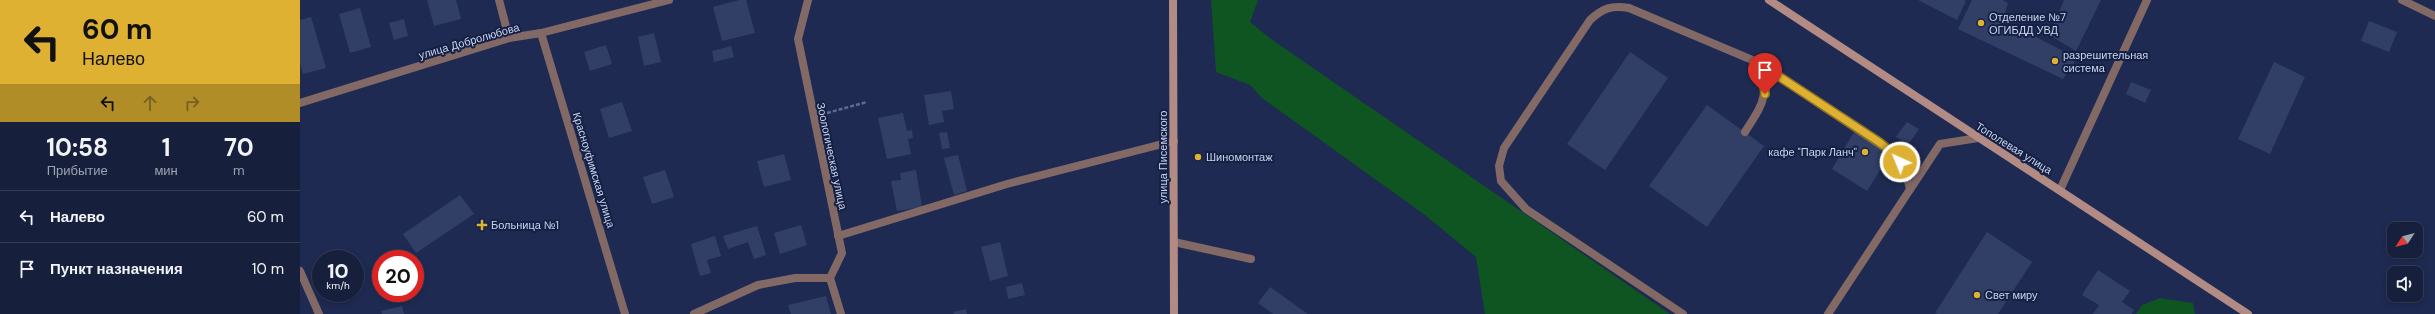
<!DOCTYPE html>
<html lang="ru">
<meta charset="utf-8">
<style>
:root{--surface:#16203d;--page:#1f2844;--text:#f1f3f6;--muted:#9ea3b0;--line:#353e57}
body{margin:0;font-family:"DM Sans",sans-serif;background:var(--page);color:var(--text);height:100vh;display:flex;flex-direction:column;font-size:15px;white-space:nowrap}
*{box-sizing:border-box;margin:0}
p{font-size:13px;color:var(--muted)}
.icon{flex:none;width:22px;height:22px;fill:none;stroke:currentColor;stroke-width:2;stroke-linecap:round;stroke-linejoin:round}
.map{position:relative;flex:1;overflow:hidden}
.panel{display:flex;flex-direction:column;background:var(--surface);width:300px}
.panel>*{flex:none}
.guide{background:#deb133;color:#111;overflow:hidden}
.needle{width:26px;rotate:234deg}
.tools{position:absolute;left:2087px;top:222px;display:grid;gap:8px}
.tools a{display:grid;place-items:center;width:36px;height:36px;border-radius:8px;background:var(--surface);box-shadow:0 2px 6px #0003,0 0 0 1px var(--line);font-size:20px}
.speed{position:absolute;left:12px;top:250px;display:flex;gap:8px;font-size:20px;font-weight:700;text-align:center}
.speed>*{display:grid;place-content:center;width:52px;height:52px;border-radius:50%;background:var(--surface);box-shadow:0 2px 6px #0003,0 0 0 1px var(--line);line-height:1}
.speed small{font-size:10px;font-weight:400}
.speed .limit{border:6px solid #d22;background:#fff;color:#111}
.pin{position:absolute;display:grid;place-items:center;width:34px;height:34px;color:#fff;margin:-41px -17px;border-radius:50% 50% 50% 0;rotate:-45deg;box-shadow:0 0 4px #0007}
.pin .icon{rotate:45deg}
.me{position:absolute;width:44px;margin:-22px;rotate:316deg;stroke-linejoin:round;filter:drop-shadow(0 0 3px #0008)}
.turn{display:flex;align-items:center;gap:14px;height:84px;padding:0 16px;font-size:18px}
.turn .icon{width:52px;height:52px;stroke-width:2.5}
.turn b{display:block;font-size:28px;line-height:34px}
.lanes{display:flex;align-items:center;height:38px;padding:0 16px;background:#0003;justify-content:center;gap:20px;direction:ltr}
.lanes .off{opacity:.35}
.eta{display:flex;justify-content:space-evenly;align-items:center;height:68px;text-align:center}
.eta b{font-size:24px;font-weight:700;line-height:28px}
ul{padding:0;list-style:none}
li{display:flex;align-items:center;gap:12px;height:52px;padding:0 16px;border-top:1px solid var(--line)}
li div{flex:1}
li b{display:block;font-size:15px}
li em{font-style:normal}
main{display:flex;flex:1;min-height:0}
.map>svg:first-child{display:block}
.green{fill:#0e5522}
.building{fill:#313f67}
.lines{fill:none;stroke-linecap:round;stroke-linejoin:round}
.path{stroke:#5f6a8c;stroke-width:2.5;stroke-dasharray:4 2;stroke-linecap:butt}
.service{stroke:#826966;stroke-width:8}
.minor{stroke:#826966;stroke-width:8}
.secondary{stroke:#b28b85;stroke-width:8}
.route-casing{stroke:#907321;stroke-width:10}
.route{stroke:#deb133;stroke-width:7}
.poi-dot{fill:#deb133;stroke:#152045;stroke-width:1.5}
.labels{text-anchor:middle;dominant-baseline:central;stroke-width:4;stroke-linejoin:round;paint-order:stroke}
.poi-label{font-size:11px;fill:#cad4ed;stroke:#152045;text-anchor:start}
.street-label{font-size:11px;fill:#cad4ed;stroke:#152045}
</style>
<main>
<section class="panel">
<div class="guide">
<div class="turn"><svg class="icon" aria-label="left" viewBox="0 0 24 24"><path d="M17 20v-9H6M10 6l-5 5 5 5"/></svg><div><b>60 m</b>Налево</div></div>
<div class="lanes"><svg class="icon" aria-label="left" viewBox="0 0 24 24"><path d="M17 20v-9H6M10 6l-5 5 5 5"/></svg><svg class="icon off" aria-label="ahead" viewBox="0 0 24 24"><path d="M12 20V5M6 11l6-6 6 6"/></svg><svg class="icon off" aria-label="right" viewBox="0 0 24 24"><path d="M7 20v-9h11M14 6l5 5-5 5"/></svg></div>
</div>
<div class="eta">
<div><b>10:58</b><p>Прибытие</p></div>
<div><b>1</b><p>мин</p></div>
<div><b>70</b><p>m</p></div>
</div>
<ul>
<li><svg class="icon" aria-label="left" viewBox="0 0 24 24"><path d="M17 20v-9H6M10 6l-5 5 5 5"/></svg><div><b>Налево</b></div><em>60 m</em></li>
<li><svg class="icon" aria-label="arrive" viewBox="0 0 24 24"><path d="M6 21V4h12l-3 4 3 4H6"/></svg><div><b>Пункт назначения</b></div><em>10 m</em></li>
</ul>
</section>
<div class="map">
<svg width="2135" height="314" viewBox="0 0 2135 314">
<rect width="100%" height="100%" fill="#1e2a51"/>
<g class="green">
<polygon points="911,0 958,0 950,22 971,39 1370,314 1185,314 1176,257 1125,215 962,98 950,85 916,72"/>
<polygon points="1860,298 1893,303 1895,314 1836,314 1842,305"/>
</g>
<g class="building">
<polygon points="127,0 156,0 161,19 134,26"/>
<polygon points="439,0 446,0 455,33 422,41 413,7"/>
<polygon points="1618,0 1663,0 1666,1 1657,20"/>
<polygon points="1672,0 1702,0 1708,3 1703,20 1777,58 1763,79 1658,29"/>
<polygon points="1764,0 1801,0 1776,51 1749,35"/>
<polygon points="60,8 71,47 50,53 39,14"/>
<polygon points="11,17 26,68 3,74 0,63 0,20"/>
<polygon points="104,19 108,36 94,40 89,23"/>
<polygon points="2069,21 2097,32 2089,52 2061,41"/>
<polygon points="354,33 361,62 344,66 338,37"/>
<polygon points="306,45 312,64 290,71 284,52"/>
<polygon points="431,46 434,57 414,62 412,51"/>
<polygon points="1330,52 1368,78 1305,170 1267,144"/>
<polygon points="1974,62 2005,77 1970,154 1938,139"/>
<polygon points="1831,82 1851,90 1845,103 1826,94"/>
<polygon points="651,91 654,109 642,111 644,122 629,125 624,95"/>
<polygon points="322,102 332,131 309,138 300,109"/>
<polygon points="1407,105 1464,146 1407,227 1349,186"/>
<polygon points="603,113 607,131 612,130 613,138 608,139 611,154 587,159 578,118"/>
<polygon points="1607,122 1619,129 1608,145 1596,137"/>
<polygon points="647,132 650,148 642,149 639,133"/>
<polygon points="1554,132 1590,154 1567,191 1532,169"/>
<polygon points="484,154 491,180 464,187 457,161"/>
<polygon points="658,155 667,191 654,195 644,158"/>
<polygon points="365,170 374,197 352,204 343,177"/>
<polygon points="616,170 622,207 597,211 591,181 601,180 600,173"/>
<polygon points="160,195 174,214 116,253 103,234"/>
<polygon points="501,225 507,245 480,254 474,233"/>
<polygon points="457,226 466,255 454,259 448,242 428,249 423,236"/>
<polygon points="1687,232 1732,262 1698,314 1638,314 1635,313"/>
<polygon points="415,236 421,256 407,260 411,273 400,276 391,244"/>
<polygon points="700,242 708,276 690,281 681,247"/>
<polygon points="1798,270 1830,291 1822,302 1834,310 1832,314 1793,314 1799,305 1782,295"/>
<polygon points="722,283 725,295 708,299 706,287"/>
<polygon points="970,287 1008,314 973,314 958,303"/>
<polygon points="526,296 531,314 491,314 488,305"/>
<polygon points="102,306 104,314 82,314 81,311"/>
<polygon points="666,309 667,314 654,314 653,312"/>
</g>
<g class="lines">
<polyline class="path" points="527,113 567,102"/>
<g class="service">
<polyline points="1457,62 1594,154 1605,170 1610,189"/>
<polyline points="874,242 951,259"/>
<path d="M1383,314l-157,-105 -25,-28 -2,-15 5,-18 86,-128c13,-12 22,-15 39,-12l128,54c13,34 7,40 -12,70"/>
<polyline points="1528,314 1640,144 1678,138"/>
</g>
<g class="minor">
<polyline points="199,0 209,38"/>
<polyline points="508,0 498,39 542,253 530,278 541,314"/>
<polyline points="2102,0 2135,16"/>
<polyline points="241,33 325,314"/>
<polyline points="0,103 209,38 241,33 369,0"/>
<polyline points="1760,190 1847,0"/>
<polyline points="538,236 707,184 874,141"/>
<polyline points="0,271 19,314"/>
<polyline points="394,314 458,285 495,278 530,278"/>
</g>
<g class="secondary">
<polyline points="873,0 874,314"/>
<polyline points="1469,0 1948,314"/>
</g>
</g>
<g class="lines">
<g class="route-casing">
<polyline id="route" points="1465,94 1464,82 1457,62 1579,142 1594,154 1600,162"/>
</g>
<use href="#route" class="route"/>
</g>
<g class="poi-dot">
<circle cx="1681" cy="23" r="4"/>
<circle cx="1755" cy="61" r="4"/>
<circle cx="1565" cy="152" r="4"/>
<circle cx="898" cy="157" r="4"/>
<path d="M180 219h4v4h4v4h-4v4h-4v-4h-4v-4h4z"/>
<circle cx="1677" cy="295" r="4"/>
</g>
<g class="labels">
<g class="poi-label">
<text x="1689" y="17">Отделение №7<tspan x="1689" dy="13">ОГИБДД УВД</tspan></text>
<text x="1763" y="55">разрешительная<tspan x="1763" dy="13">система</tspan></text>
<text x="1557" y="152" text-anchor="end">кафе "Парк Ланч"</text>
<text x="906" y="157">Шиномонтаж</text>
<text x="191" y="225">Больница №1</text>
<text x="1685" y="295">Свет миру</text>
</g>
<g class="street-label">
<text transform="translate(169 41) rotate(-16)">улица Добролюбова</text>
<text transform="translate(1714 148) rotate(32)">Тополевая улица</text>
<text transform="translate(532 156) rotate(78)">Зоологическая улица</text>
<text transform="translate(863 157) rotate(-90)">улица Писемского</text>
<text transform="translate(294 170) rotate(73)">Красноуфимская улица</text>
</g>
</g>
</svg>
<div class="tools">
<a><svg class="needle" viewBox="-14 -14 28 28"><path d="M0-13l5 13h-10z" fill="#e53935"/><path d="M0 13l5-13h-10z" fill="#9ea3b0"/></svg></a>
<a><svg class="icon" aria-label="sound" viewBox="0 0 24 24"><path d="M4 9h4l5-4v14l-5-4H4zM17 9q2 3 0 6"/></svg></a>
</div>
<div class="speed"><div>10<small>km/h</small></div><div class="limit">20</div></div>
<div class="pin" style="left:1465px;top:94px;background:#d93025"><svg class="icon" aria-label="arrive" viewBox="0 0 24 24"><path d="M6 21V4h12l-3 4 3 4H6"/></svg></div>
<svg class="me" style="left:1600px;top:162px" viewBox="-20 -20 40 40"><circle r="17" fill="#deb133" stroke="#fff" stroke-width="3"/><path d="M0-11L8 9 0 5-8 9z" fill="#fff"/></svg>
</div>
</main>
